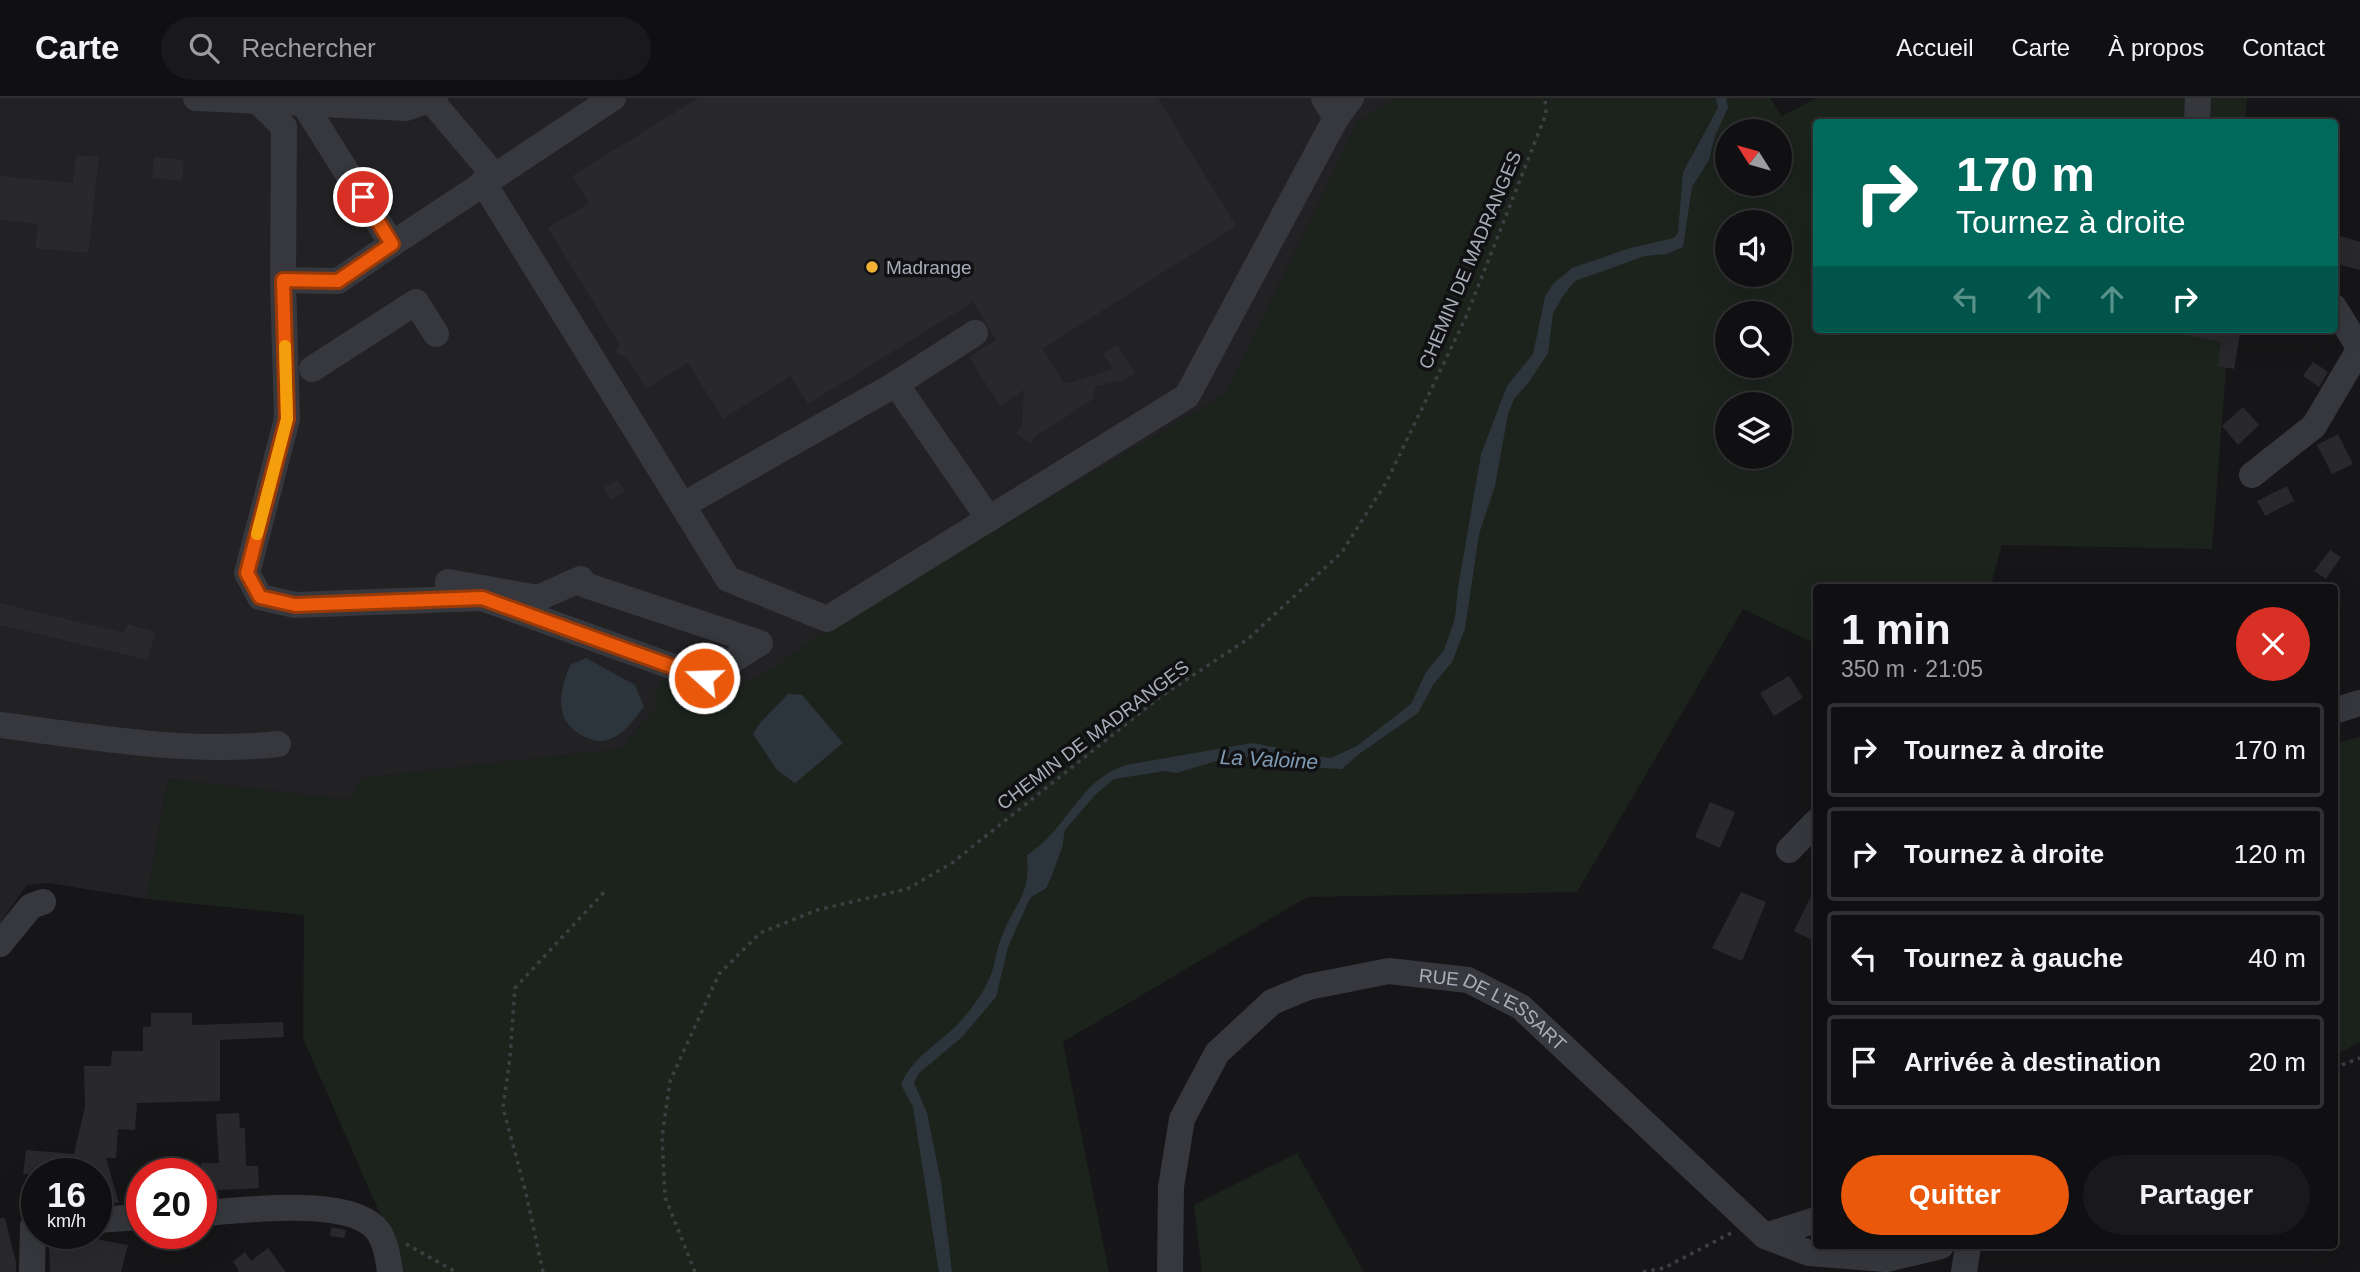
<!DOCTYPE html>
<html lang="fr">
<meta charset="utf-8">
<style>
:root{--surface:#101012;--page:#19191b;--text:#f1f3f6;--muted:#9c9d9f;--line:#303032;--accent:#ea580c}
body{margin:0;font-family:Helvetica,sans-serif;background:var(--page);color:var(--text);height:100vh;display:flex;flex-direction:column;font-size:26px;white-space:nowrap}
*{box-sizing:border-box;margin:0}
p{font-size:23px;color:var(--muted)}
.icon{flex:none;width:38px;height:38px;fill:none;stroke:currentColor;stroke-width:2;stroke-linecap:round;stroke-linejoin:round}
.map{position:relative;flex:1;overflow:hidden}
.panel{position:absolute;left:1813px;top:486px;width:525px;height:665px;display:flex;flex-direction:column;background:var(--surface);border-radius:7px;box-shadow:0 7px 28px #0002,0 0 0 2px var(--line)}
.panel>*{flex:none}
.banner{position:absolute;left:1813px;top:21px;width:525px;height:214px;border-radius:7px;box-shadow:0 7px 28px #0002,0 0 0 2px var(--line);background:#00695c;color:#fff;overflow:hidden}
.needle{width:46px;rotate:307deg}
.buttons{position:absolute;left:1715px;top:21px;display:grid;gap:14px}
.buttons a{display:grid;place-items:center;width:77px;height:77px;border-radius:50%;background:var(--surface);box-shadow:0 7px 28px #0002,0 0 0 2px var(--line);font-size:35px}
.speed{position:absolute;left:21px;top:1060px;display:flex;gap:14px;font-size:35px;font-weight:700;text-align:center}
.speed>*{display:grid;place-content:center;width:91px;height:91px;border-radius:50%;background:var(--surface);box-shadow:0 7px 28px #0002,0 0 0 2px var(--line);line-height:1}
.speed small{font-size:18px;font-weight:400}
.speed .limit{border:10px solid #d22;background:#fff;color:#111}
.pin{position:absolute;display:grid;place-items:center;width:60px;height:60px;color:#fff;margin:-30px;border:4px solid #fff;border-radius:50%;box-shadow:0 2px 7px #0007}
.me{position:absolute;width:77px;margin:-38px;rotate:290deg;stroke-linejoin:round;filter:drop-shadow(0 0 5px #0008)}
.turn{display:flex;align-items:center;gap:24px;height:147px;padding:0 28px;font-size:32px}
.turn .icon{width:91px;height:91px;stroke-width:2.5}
.turn b{display:block;font-size:49px;line-height:60px}
.lanes{display:flex;align-items:center;height:66px;padding:0 28px;background:#0003;justify-content:center;gap:35px;direction:ltr}
.lanes .off{opacity:.35}
.round{display:grid;place-items:center;flex:none;width:74px;height:74px;border-radius:37px;background:var(--page)}
.summary{display:flex;align-items:center;justify-content:space-between;height:119px;padding:0 28px}
h1{font-size:42px;font-weight:800;line-height:52px}
.button{display:flex;gap:14px;margin-top:auto;padding:14px 28px}
.button a{flex:1;height:80px;border-radius:42px;background:var(--accent);color:#fff;font-size:28px;font-weight:800;line-height:80px;text-align:center}
.button a+a{background:var(--page);color:var(--text)}
ul{padding:0;list-style:none}
li{display:flex;align-items:center;gap:21px;height:94px;margin:0 14px 10px;padding:0 14px;border:4px solid var(--line);border-radius:7px}
li div{flex:1}
li b{display:block;font-size:26px}
li em{font-style:normal}
header{display:flex;align-items:center;gap:42px;box-sizing:border-box;height:98px;padding:0 35px;background:var(--surface);border-bottom:2px solid var(--line)}
header strong{font-size:33px}
nav{display:flex;gap:38px;margin-inline-start:auto;font-size:24px}
.search{width:490px;height:63px;background:var(--page);display:flex;align-items:center;gap:18px;box-sizing:border-box;padding:0 24px;border-radius:38px;color:var(--muted);font-size:26px}
.map>svg:first-child{display:block}
.built{fill:#222225}
.green{fill:#1c231d;fill-rule:evenodd}
.water{fill:#2c353c}
.building{fill:#29292c}
.lines{fill:none;stroke-linecap:round;stroke-linejoin:round}
.path{stroke:#3d3f44;stroke-width:3.5;stroke-dasharray:3.5 5;stroke-linecap:butt}
.minor{stroke:#37383d;stroke-width:26}
.route-casing{stroke:#983908;stroke-width:18}
.route{stroke:#ea580c;stroke-width:12}
.slow{stroke:#f59e0b;stroke-width:12}
.poi-dot{fill:#f2b134;stroke:#111113;stroke-width:2.5}
.labels{text-anchor:middle;dominant-baseline:central;stroke-width:7;stroke-linejoin:round;paint-order:stroke}
.street-label{font-size:19px;fill:#a8adb8;stroke:#111113}
.poi-label{font-size:19px;fill:#a8adb8;stroke:#111113;text-anchor:start}
.water-label{font-size:21px;font-style:italic;fill:#7f9bb3;stroke:#111113}
</style>
<header>
<strong>Carte</strong>
<div class="search"><svg class="icon" aria-label="search" viewBox="0 0 24 24"><circle cx="10" cy="10" r="6"/><path d="M15 15l6 6"/></svg>Rechercher</div>
<nav><a>Accueil</a><a>Carte</a><a>À propos</a><a>Contact</a></nav>
</header>
<div class="map">
<svg width="2360" height="1174" viewBox="0 0 2360 1174">
<rect width="100%" height="100%" fill="#161618"/>
<polygon class="built" points="0,0 1394,0 1358,24 1226,296 814,540 775,570 701,608 658,608 620,651 363,680 348,702 168,681 147,801 48,785 27,787 0,825"/>
<g class="green">
<path d="M1394,0h376l12,18 35,-18h430l-2,24h-429v207h413l-17,220 -210,-4 -12,43h-174v56l-73,-35 -166,283 -270,5 -244,145 46,230h-708l-3,-17 -95,-217 1,-123 -157,-16 21,-120 180,21 15,-22 257,-29 38,-43 -5,-10 12,-18 36,28 74,-38 39,-30 412,-244 132,-272zM1727,33h53v53h-53zM1727,124h53v53h-53zM1727,215h53v53h-53zM1727,306h53v53h-53z"/>
<polygon points="2360,639 2360,944 2335,957 2335,645"/>
<polygon points="1297,1055 1364,1174 1202,1174 1194,1107"/>
</g>
<g class="water">
<path d="M1716,0h10l2,10 -13,28 -6,24 -17,27 -9,60 -16,7 -22,2 -70,25 -12,15 -10,17 -5,40 -19,29 -15,17 -6,15 -13,72 -16,48 -14,95 -13,33 -19,23 -15,28 -59,41 -17,15 -57,-3 -24,-9h-16l-18,1 -51,15 -11,-2 -51,8 -19,16 -30,35 -3,18 -12,32 -4,8 -16,10 -22,49 -12,50 -34,40 -44,37 -4,9 13,30 14,69 11,90h-13l-26,-165 -12,-22c10,-27 40,-43 59,-63 12,-13 26,-33 32,-50 4,-12 5,-25 10,-36 13,-34 29,-41 25,-81 41,-25 50,-74 99,-90l126,-22 22,4 19,7 38,4 26,-12 54,-42 15,-32 18,-22 11,-32 3,-30 23,-134 26,-68 26,-32 12,-57 8,-13 19,-16 58,-20 44,-10 4,-5 5,-61 35,-64z"/>
<path d="M586,560l49,27 9,22c-10,12 -18,25 -32,31 -10,5 -18,3 -27,-1 -32,-15 -26,-44 -15,-72z"/>
<polygon points="788,596 802,597 843,645 795,685 777,672 753,636 760,625"/>
</g>
<g class="building">
<polygon points="698,0 1158,0 1236,128 1042,251 1065,286 1113,271 1103,256 1117,247 1135,275 1125,282 1095,288 1093,300 1088,305 1071,313 1073,315 1035,338 1032,346 1016,336 1022,328 1024,292 1000,308 969,259 996,242 973,204 808,306 790,278 723,321 688,265 646,291 627,260 616,255 619,246 548,130 589,105 572,78"/>
<polygon points="76,57 99,59 88,155 35,150 38,126 0,122 0,78 73,85"/>
<polygon points="154,59 184,62 182,83 152,80"/>
<polygon points="2334,136 2360,144 2360,172 2334,165"/>
<polygon points="2191,231 2241,231 2234,271 2218,268 2221,244 2191,238"/>
<polygon points="2313,264 2328,274 2319,289 2303,278"/>
<polygon points="2243,309 2259,327 2238,347 2222,328"/>
<polygon points="2338,336 2353,366 2332,376 2317,347"/>
<polygon points="617,382 625,393 611,402 603,390"/>
<polygon points="2287,388 2294,403 2265,418 2257,403"/>
<polygon points="2330,452 2341,459 2326,481 2314,473"/>
<polygon points="0,505 124,535 127,526 155,534 148,562 0,527"/>
<polygon points="1789,578 1803,600 1774,618 1760,595"/>
<polygon points="1710,704 1735,714 1720,750 1695,739"/>
<polygon points="1816,788 1816,844 1794,833"/>
<polygon points="1741,794 1766,804 1742,863 1712,850"/>
<polygon points="151,915 192,915 192,927 283,924 284,939 220,942 220,1003 137,1005 135,1032 118,1031 116,1060 106,1060 119,1105 96,1106 96,1076 23,1076 26,1052 74,1056 85,1008 84,968 111,968 112,953 143,953 143,929 151,928"/>
<polygon points="239,1015 240,1030 245,1030 246,1068 258,1068 259,1090 201,1093 201,1065 219,1065 216,1016"/>
<polygon points="0,1120 5,1120 16,1164 16,1174 0,1174"/>
<polygon points="331,1129 346,1132 344,1140 330,1138"/>
<polygon points="79,1138 128,1147 121,1174 50,1174 49,1150 79,1150"/>
<polygon points="268,1150 286,1174 237,1174 239,1173 233,1164 245,1154 251,1163"/>
</g>
<g class="lines">
<g class="path">
<polyline points="2334,970 2360,960"/>
<polyline points="406,1146 456,1174"/>
<polyline points="543,1174 526,1095 503,1010 510,959 515,890 606,792"/>
<polyline points="695,1174 665,1099 662,1039 670,983 719,876 760,835 817,812 907,791 952,765 1160,599 1248,541 1342,454 1387,383 1466,219 1546,16 1545,0"/>
<polyline points="1643,1174 1664,1170 1731,1135"/>
</g>
<g class="minor">
<polyline points="196,0 406,10 435,0"/>
<polyline points="429,0 494,77"/>
<polyline points="259,4 284,29 283,182 287,321 247,475 260,499 295,507 482,500 704,580 760,545 585,487 581,481 538,500 448,484"/>
<polyline points="304,6 392,146 613,0"/>
<polyline points="1336,20 1351,0"/>
<polyline points="2197,24 2198,0"/>
<polyline points="483,84 728,481 827,521 1187,298 1336,20 1324,0"/>
<polyline points="283,182 338,183 392,146"/>
<polyline points="2334,209 2360,251"/>
<polyline points="312,271 416,204 436,236"/>
<polyline points="896,286 975,235"/>
<polyline points="2252,377 2314,328 2360,250"/>
<polyline points="683,407 896,286 989,421"/>
<polyline points="2334,613 2360,605"/>
<path d="M0,627c92,12 185,29 278,19"/>
<polyline points="1789,752 1816,724"/>
<polyline points="0,846 31,808 43,804"/>
<path d="M201,1115c41,-2 150,-18 177,18 8,12 10,27 12,41"/>
<polyline points="96,1122 142,1119"/>
<polyline points="1765,1138 1816,1122"/>
<polyline points="32,1174 33,1128 37,1128"/>
<path id="s1" d="M1170,1174l1,-85 11,-68 35,-66 55,-51 36,-15 81,-16 79,9 53,27 244,229 44,17 77,6 55,-13"/>
<polyline points="1964,1174 1968,1148"/>
</g>
</g>
<g class="lines">
<g class="route-casing">
<polyline id="route" points="363,99 392,146 338,183 283,182 287,321 247,475 260,499 295,507 482,500 704,580"/>
</g>
<use href="#route" class="route"/>
<polyline class="slow" points="257,436 287,321 285,248"/>
</g>
<circle class="poi-dot" cx="872" cy="169" r="7"/>
<g class="labels">
<g class="street-label">
<text transform="translate(1470 162) rotate(-67)">CHEMIN DE MADRANGES</text>
<text transform="translate(1093 637) rotate(-37)">CHEMIN DE MADRANGES</text>
<text stroke="none"><textPath href="#s1" startOffset="539">RUE DE L'ESSART</textPath></text>
</g>
<g class="poi-label">
<text x="886" y="169">Madrange</text>
</g>
<g class="water-label">
<text transform="translate(1269 661) rotate(3)">La Valoine</text>
</g>
</g>
</svg>
<div class="buttons">
<a><svg class="needle" viewBox="-14 -14 28 28"><path d="M0-13l5 13h-10z" fill="#e53935"/><path d="M0 13l5-13h-10z" fill="#9c9d9f"/></svg></a>
<a><svg class="icon" aria-label="sound" viewBox="0 0 24 24"><path d="M4 9h4l5-4v14l-5-4H4zM17 9q2 3 0 6"/></svg></a>
<a><svg class="icon" aria-label="search" viewBox="0 0 24 24"><circle cx="10" cy="10" r="6"/><path d="M15 15l6 6"/></svg></a>
<a><svg class="icon" aria-label="layers" viewBox="0 0 24 24"><path d="M12 4l9 5-9 5-9-5zM3 14l9 5 9-5"/></svg></a>
</div>
<div class="speed"><div>16<small>km/h</small></div><div class="limit">20</div></div>
<div class="pin" style="left:363px;top:99px;background:#d93025"><svg class="icon" aria-label="arrive" viewBox="0 0 24 24"><path d="M6 21V4h12l-3 4 3 4H6"/></svg></div>
<svg class="me" style="left:704px;top:580px" viewBox="-20 -20 40 40"><circle r="17" fill="#ea580c" stroke="#fff" stroke-width="3"/><path d="M0-11L8 9 0 5-8 9z" fill="#fff"/></svg>
<div class="banner">
<div class="turn"><svg class="icon" aria-label="right" viewBox="0 0 24 24"><path d="M7 20v-9h11M14 6l5 5-5 5"/></svg><div><b>170 m</b>Tournez à droite</div></div>
<div class="lanes"><svg class="icon off" aria-label="left" viewBox="0 0 24 24"><path d="M17 20v-9H6M10 6l-5 5 5 5"/></svg><svg class="icon off" aria-label="ahead" viewBox="0 0 24 24"><path d="M12 20V5M6 11l6-6 6 6"/></svg><svg class="icon off" aria-label="ahead" viewBox="0 0 24 24"><path d="M12 20V5M6 11l6-6 6 6"/></svg><svg class="icon" aria-label="right" viewBox="0 0 24 24"><path d="M7 20v-9h11M14 6l5 5-5 5"/></svg></div>
</div>
<section class="panel">
<div class="summary"><div><h1>1 min</h1><p>350 m · 21:05</p></div><a class="round" style="background:#d93025;color:#fff"><svg class="icon" aria-label="close" viewBox="0 0 24 24"><path d="M6 6l12 12M18 6L6 18"/></svg></a></div>
<ul>
<li><svg class="icon" aria-label="right" viewBox="0 0 24 24"><path d="M7 20v-9h11M14 6l5 5-5 5"/></svg><div><b>Tournez à droite</b></div><em>170 m</em></li>
<li><svg class="icon" aria-label="right" viewBox="0 0 24 24"><path d="M7 20v-9h11M14 6l5 5-5 5"/></svg><div><b>Tournez à droite</b></div><em>120 m</em></li>
<li><svg class="icon" aria-label="left" viewBox="0 0 24 24"><path d="M17 20v-9H6M10 6l-5 5 5 5"/></svg><div><b>Tournez à gauche</b></div><em>40 m</em></li>
<li><svg class="icon" aria-label="arrive" viewBox="0 0 24 24"><path d="M6 21V4h12l-3 4 3 4H6"/></svg><div><b>Arrivée à destination</b></div><em>20 m</em></li>
</ul>
<div class="button"><a>Quitter</a><a>Partager</a></div>
</section>
</div>
